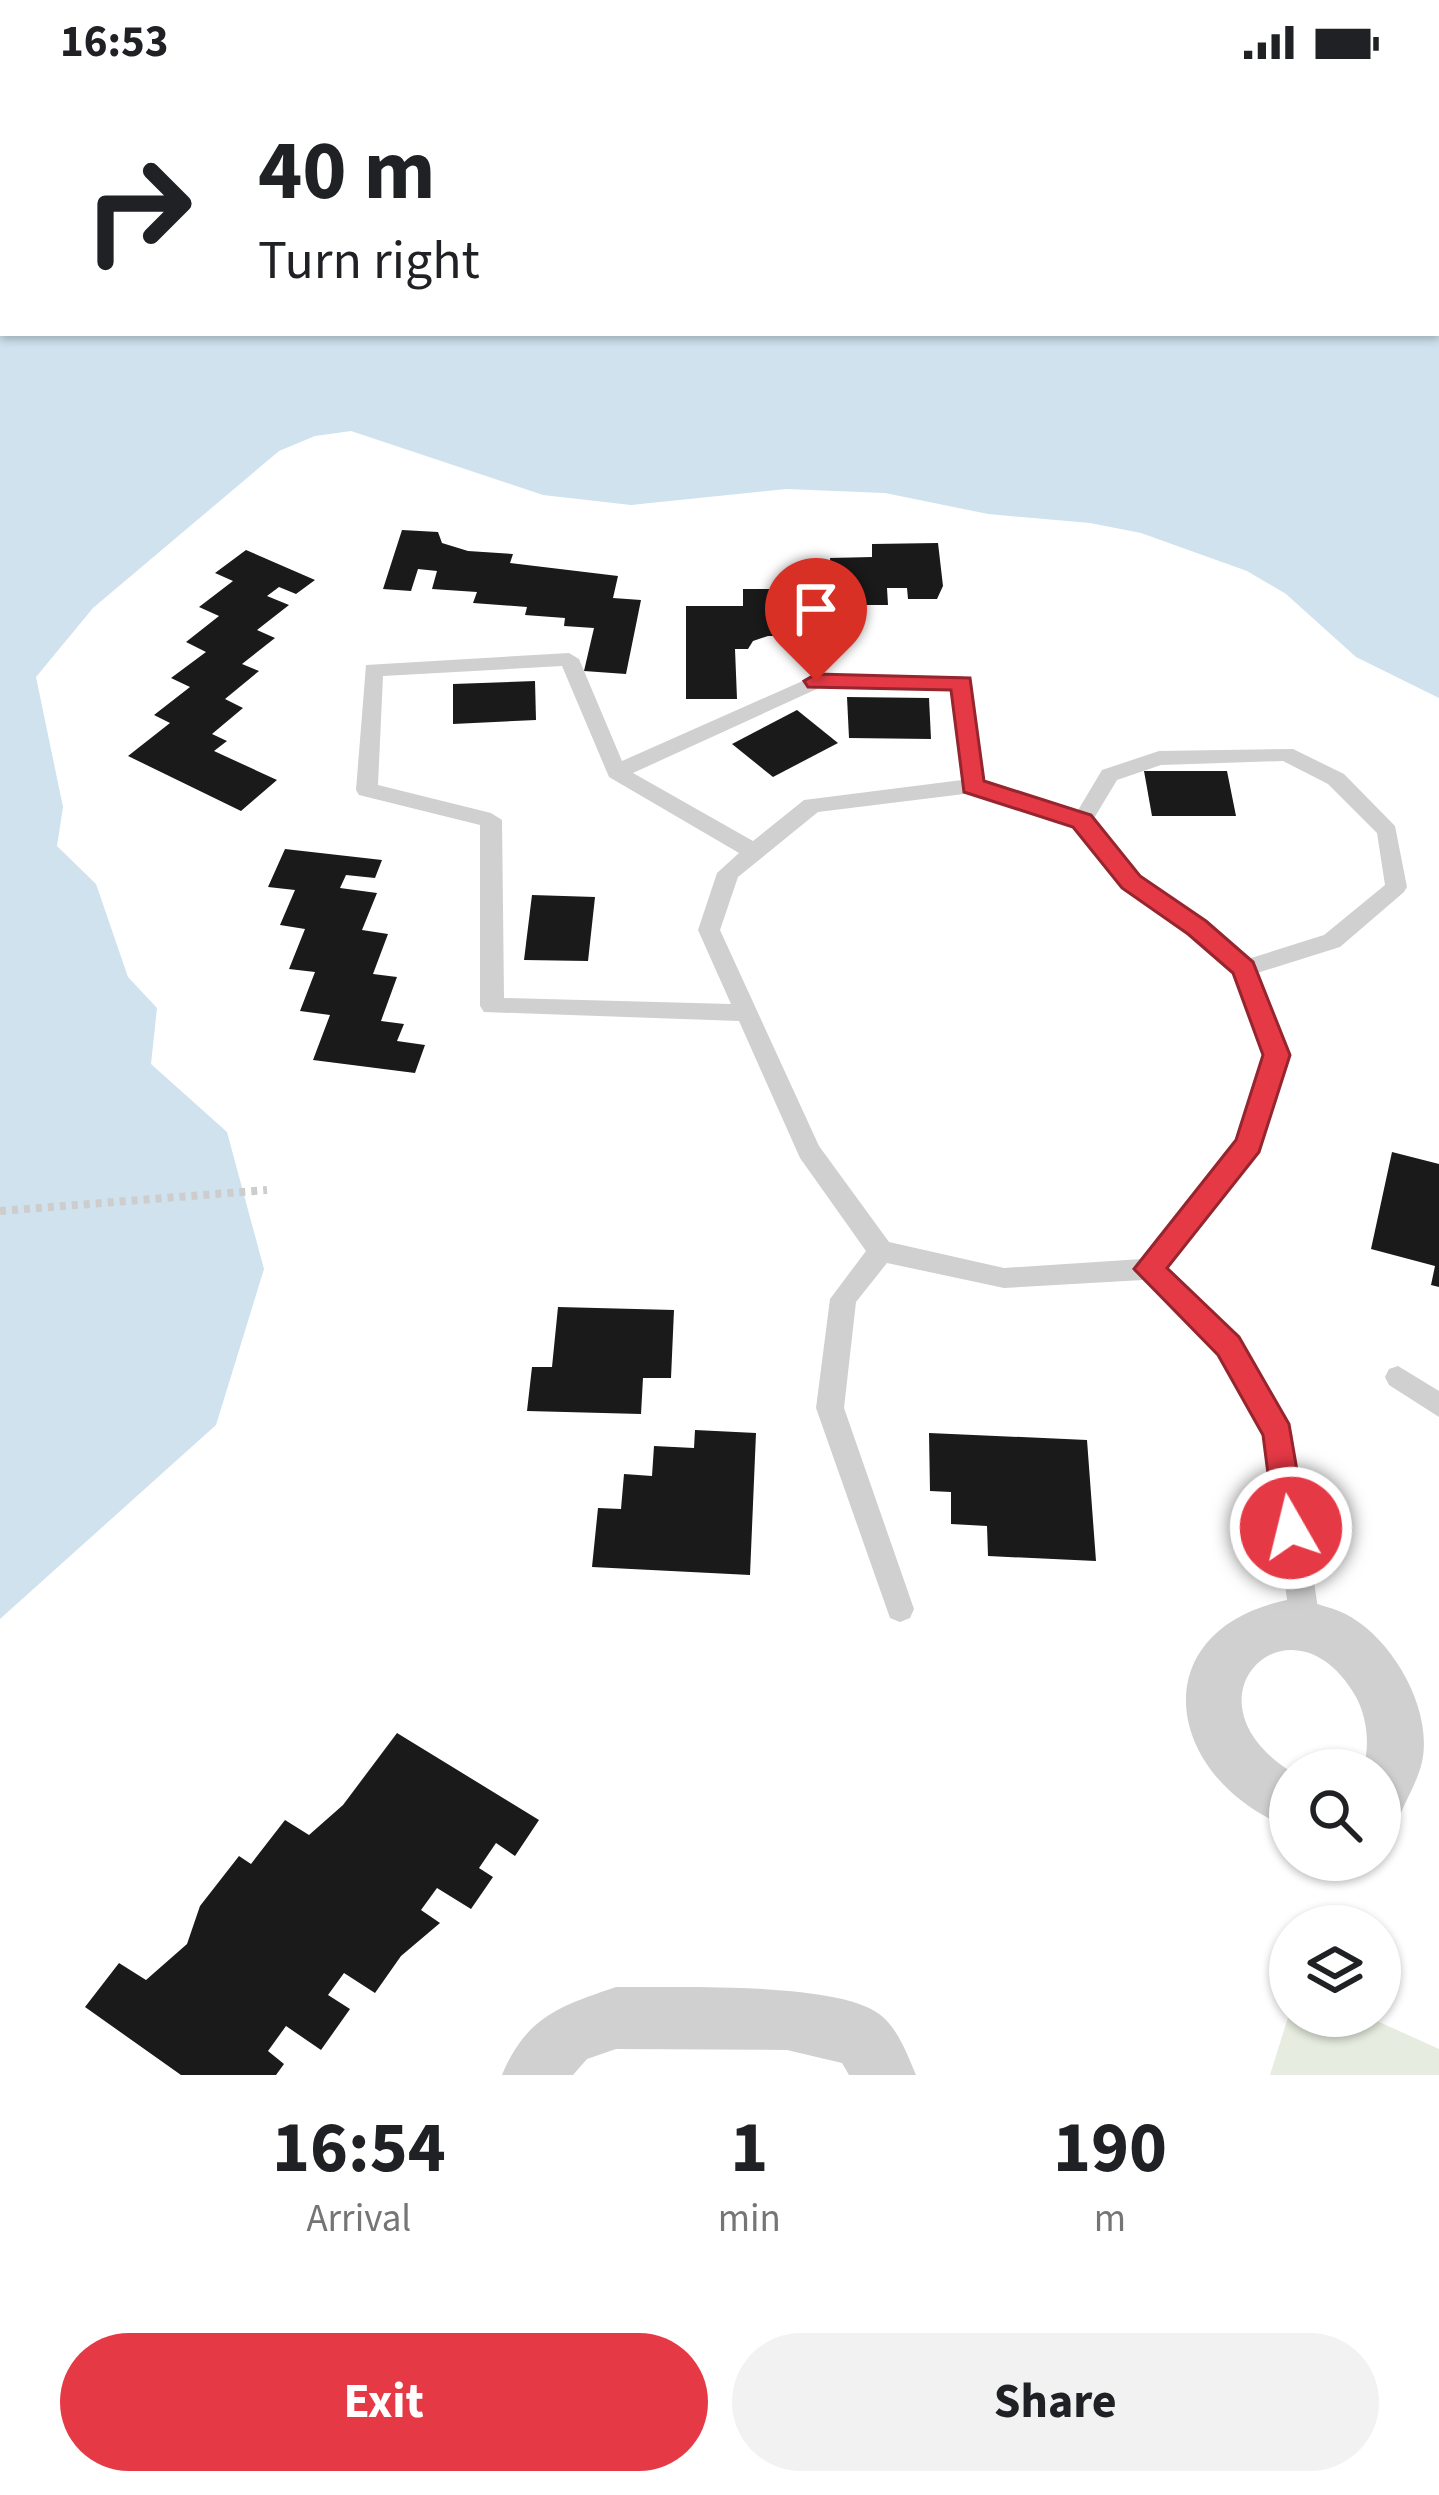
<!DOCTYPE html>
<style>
:root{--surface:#fff;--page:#f2f2f2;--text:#202124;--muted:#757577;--accent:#e63946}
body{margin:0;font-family:"Source Sans 3",sans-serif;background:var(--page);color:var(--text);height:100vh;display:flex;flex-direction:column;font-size:45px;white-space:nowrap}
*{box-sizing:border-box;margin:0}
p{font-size:39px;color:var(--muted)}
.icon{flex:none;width:66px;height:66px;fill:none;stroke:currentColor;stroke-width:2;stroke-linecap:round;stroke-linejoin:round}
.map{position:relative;height:1991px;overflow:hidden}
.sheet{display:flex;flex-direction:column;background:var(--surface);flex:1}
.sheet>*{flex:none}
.hud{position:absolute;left:0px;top:0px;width:1440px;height:252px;box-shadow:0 3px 9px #0004;background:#fff;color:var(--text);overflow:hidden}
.controls{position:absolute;left:1269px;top:1665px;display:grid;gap:24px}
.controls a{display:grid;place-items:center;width:132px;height:132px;border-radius:50%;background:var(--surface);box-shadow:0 3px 9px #0004;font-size:60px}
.pin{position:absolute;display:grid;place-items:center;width:102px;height:102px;color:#fff;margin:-123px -51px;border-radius:50% 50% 50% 0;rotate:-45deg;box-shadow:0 0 12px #0007}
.pin .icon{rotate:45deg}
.me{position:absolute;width:132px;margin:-66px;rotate:352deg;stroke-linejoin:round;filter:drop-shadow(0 0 9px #0008)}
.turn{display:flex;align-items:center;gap:42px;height:252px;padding:0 60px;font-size:54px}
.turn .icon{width:156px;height:156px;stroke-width:2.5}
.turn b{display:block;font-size:84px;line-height:102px}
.eta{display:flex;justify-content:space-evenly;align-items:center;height:204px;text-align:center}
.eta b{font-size:72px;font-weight:700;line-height:84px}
.button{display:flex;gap:24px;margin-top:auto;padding:24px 60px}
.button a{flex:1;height:138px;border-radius:72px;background:var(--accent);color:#fff;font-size:48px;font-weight:700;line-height:138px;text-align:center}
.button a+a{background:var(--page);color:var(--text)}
.status{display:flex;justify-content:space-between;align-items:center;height:84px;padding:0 60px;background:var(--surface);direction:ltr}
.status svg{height:33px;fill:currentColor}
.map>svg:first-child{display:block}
.green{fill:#e6ecdf}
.water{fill:#cfe2ee;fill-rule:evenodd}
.building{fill:#1a1a1a}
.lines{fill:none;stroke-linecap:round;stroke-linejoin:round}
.path{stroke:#cdcdcd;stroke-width:8;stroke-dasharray:6 6;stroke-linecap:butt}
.lane{fill:#d0d0d0;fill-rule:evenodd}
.street{fill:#d0d0d0;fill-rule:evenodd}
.route{fill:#e63946;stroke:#96252e;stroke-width:3}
</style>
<div class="status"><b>16:53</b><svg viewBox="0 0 49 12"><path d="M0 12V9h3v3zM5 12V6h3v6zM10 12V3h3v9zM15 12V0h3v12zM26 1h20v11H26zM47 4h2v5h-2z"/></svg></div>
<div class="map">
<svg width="1439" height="1991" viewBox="0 0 1439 1991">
<rect width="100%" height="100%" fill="#fff"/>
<polygon class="green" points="1290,1927 1290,1932 1366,1932 1439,1965 1439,1991 1270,1991"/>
<path class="water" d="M0,0h1439v614l-83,-41 -70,-63 -39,-23 -106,-38 -51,-10 -102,-9 -103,-21 -99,-4 -155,16 -88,-10 -192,-64 -36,5 -36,15 -186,157 -57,69 27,130 -6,39 39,38 32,93 29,31 -6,56 76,68 37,137 -48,156 -216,194zM3,3h1434v246h-1434z"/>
<g class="building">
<polygon points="402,446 438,448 442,459 468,467 513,470 510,479 618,492 613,514 641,516 626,590 584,587 594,544 564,542 565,534 525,531 527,523 473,519 477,508 432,505 437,487 418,485 411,507 383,505"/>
<polygon points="938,459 943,502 937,515 908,515 907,504 887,504 888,521 850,521 851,535 796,535 797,552 768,552 753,557 748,565 735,565 737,615 686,615 686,522 743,522 743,505 783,505 782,488 831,488 830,474 872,473 872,460"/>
<polygon points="246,466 315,496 296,510 279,503 267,512 289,521 257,546 275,554 242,580 259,587 225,615 243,624 212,650 227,657 214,667 277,696 241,727 128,672 170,639 154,631 190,603 171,594 206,568 186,558 219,532 199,523 233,497 215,489"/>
<polygon points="535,597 536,636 453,640 453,600"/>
<polygon points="847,613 929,614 931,655 849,654"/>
<polygon points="797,626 838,659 773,693 732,660"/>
<polygon points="1144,687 1227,687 1236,732 1152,732"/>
<polygon points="285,765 382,776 375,794 346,791 340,804 377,809 362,846 388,850 373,890 397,893 381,937 404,940 397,957 425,961 415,989 313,976 330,931 300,927 315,888 289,885 305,845 280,841 295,806 268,803"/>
<polygon points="532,811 595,813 588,877 524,876"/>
<polygon points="1392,1068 1439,1080 1439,1203 1431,1201 1435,1182 1371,1165"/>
<polygon points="558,1223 674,1226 671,1294 643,1294 641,1330 527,1327 532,1283 552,1283"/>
<polygon points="695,1346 756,1349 750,1491 592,1483 598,1424 621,1425 624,1390 652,1392 654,1362 694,1364"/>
<polygon points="929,1349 1087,1356 1096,1477 988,1472 987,1442 951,1440 951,1408 930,1407"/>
<polygon points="397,1649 539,1736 515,1772 496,1759 479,1784 493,1793 471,1825 437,1804 421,1826 440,1839 401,1872 375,1909 344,1889 328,1911 350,1925 321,1966 286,1942 268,1967 284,1980 276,1991 181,1991 85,1923 119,1879 146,1896 187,1860 200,1822 239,1772 251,1780 285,1736 309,1751 343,1721"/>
</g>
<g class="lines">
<polyline class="path" points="0,1127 267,1106"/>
<g class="lane">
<path d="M569,569l10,6 43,102 194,-86 146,1 10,7 11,99 94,30 25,-42 57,-19 134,-2 51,25 51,52 12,61 -3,5 -64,55 -83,26 31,82 -27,89 -96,124 72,70 55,95 28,189 -5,9 -10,4 -10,-4 -5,-9 -25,-187 -46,-81 -76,-74 -139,8 -117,-25 -31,39 -12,106 70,201 -4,9 -10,4 -10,-4 -74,-210 14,-109 36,-48 -66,-93 -61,-137 -255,-9 -4,-6v-181l-121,-30 -3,-5 10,-125zM562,582l47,111 130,76 -22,20 -19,57 33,74 -227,-6 -2,-178 -11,-7 -113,-28 5,-109zM819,604l133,1 10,91 -158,20 -51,41 -120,-68zM1283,677l45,23 49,49 8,52 -61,50 -76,24 -43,-37 -66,-45 -46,-57 24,-40 44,-15zM972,709l102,33 49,61 66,47 45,39 30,82 -26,85 -96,119 -138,9 -115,-26 -70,-96 -99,-216 18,-53 80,-65z"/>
<polygon points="1398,1282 1439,1307 1439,1333 1389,1301 1385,1293 1389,1285"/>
</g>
<g class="street">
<path d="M1298,1514c17,6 38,10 53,19 44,26 82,94 71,145 -4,18 -15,36 -22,53l-20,8v-53h-18c9,-22 5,-53 -6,-73 -63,-111 -181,0 -66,74v57c-130,-51 -150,-205 8,-230z"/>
<path d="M616,1903c55,1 231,-7 268,31 15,14 24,38 32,57h-67l-7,-12 -55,-13 -171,-1 -29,10 -14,16h-71c24,-58 58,-69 114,-88z"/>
</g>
</g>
<polygon class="route" points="816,590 970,594 984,697 1091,731 1140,792 1206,837 1253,878 1290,971 1259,1068 1167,1184 1239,1253 1289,1340 1307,1444 1303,1454 1291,1458 1280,1454 1275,1444 1263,1351 1218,1271 1134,1185 1236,1056 1263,971 1233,889 1188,850 1122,804 1073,743 964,708 951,606 808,603 804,597"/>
</svg>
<div class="controls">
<a><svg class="icon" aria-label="search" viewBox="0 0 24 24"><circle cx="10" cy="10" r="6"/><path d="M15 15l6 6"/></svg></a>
<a><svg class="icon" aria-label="layers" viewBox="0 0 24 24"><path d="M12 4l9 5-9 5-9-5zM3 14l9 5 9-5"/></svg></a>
</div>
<div class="pin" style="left:816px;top:597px;background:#d93025"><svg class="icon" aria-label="arrive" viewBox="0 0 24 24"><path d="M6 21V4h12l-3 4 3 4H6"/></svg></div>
<svg class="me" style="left:1291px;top:1444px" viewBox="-20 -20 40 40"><circle r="17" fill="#e63946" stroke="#fff" stroke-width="3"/><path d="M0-11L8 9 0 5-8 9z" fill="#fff"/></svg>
<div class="hud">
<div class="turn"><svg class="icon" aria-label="right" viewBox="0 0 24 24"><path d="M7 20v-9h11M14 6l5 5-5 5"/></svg><div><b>40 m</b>Turn right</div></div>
</div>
</div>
<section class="sheet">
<div class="eta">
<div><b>16:54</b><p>Arrival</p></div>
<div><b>1</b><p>min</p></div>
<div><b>190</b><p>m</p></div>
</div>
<div class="button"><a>Exit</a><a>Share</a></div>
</section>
